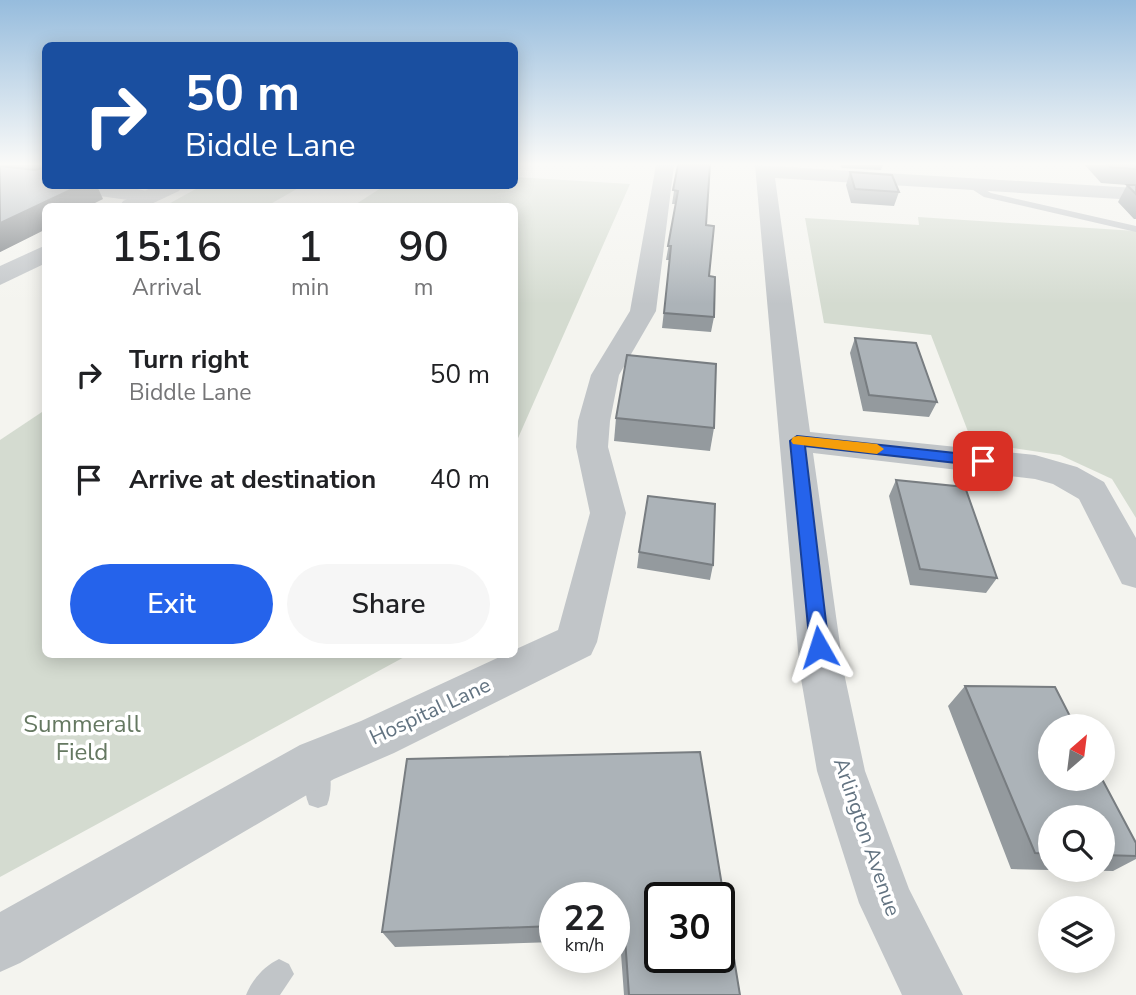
<!DOCTYPE html>
<style>
:root{--surface:#fff;--page:#f6f6f6;--text:#202124;--muted:#757577;--accent:#2563eb}
body{margin:0;font-family:"Nunito Sans",sans-serif;background:var(--page);color:var(--text);height:100vh;display:flex;flex-direction:column;font-size:26px;white-space:nowrap}
*{box-sizing:border-box;margin:0}
p{font-size:23px;color:var(--muted)}
.icon{flex:none;width:38px;height:38px;fill:none;stroke:currentColor;stroke-width:2;stroke-linecap:round;stroke-linejoin:round}
.map{position:relative;flex:1;overflow:hidden}
.drawer{position:absolute;left:42px;top:203px;width:476px;height:455px;display:flex;flex-direction:column;background:var(--surface);border-radius:10px;box-shadow:0 4px 18px #0003}
.drawer>*{flex:none}
.guide{position:absolute;left:42px;top:42px;width:476px;height:147px;border-radius:10px;box-shadow:0 4px 18px #0003;background:#1a4fa0;color:#fff;overflow:hidden}
.needle{width:46px;rotate:28deg}
.fabs{position:absolute;left:1038px;top:714px;display:grid;gap:14px}
.fabs a{display:grid;place-items:center;width:77px;height:77px;border-radius:50%;background:var(--surface);box-shadow:0 4px 18px #0003;font-size:35px}
.speed{position:absolute;left:539px;top:882px;display:flex;gap:14px;font-size:35px;font-weight:700;text-align:center}
.speed>*{display:grid;place-content:center;width:91px;height:91px;border-radius:50%;background:var(--surface);box-shadow:0 4px 18px #0003;line-height:1}
.speed small{font-size:18px;font-weight:400}
.speed .limit{border:4px solid #111;border-radius:10px;background:#fff;color:#111}
.pin{position:absolute;display:grid;place-items:center;width:60px;height:60px;color:#fff;margin:-30px;border-radius:14px;box-shadow:0 4px 10px #0006}
.me{position:absolute;width:77px;margin:-38px;rotate:354deg;stroke-linejoin:round;filter:drop-shadow(0 0 5px #0008)}
.turn{display:flex;align-items:center;gap:24px;height:147px;padding:0 28px;font-size:32px}
.turn .icon{width:91px;height:91px;stroke-width:2.5}
.turn b{display:block;font-size:49px;line-height:60px}
.eta{display:flex;justify-content:space-evenly;align-items:center;height:119px;text-align:center}
.eta b{font-size:42px;font-weight:600;line-height:49px}
.action{display:flex;gap:14px;margin-top:auto;padding:14px 28px}
.action a{flex:1;height:80px;border-radius:42px;background:var(--accent);color:#fff;font-size:28px;font-weight:600;line-height:80px;text-align:center}
.action a+a{background:var(--page);color:var(--text)}
ul{padding:0;list-style:none}
li{display:flex;align-items:center;gap:21px;height:105px;padding:0 28px}
li div{flex:1}
li b{display:block;font-size:26px}
li em{font-style:normal}
.map>svg:first-child{display:block}
.green{fill:#d4dbd0}
.lines{fill:none;stroke-linecap:round;stroke-linejoin:round}
.service{fill:#c1c5c8;fill-rule:evenodd}
.minor{fill:#c1c5c8;fill-rule:evenodd}
.tertiary{fill:#c1c5c8;fill-rule:evenodd}
.wall{fill:#949a9e}
.shaded-wall{fill:#787d81}
.building{fill:#acb3b8;stroke:#787d81;stroke-width:2;fill-rule:evenodd}
.route{fill:#2563eb;stroke:#184099;stroke-width:2}
.slow{fill:#f59e0b}
.labels{text-anchor:middle;dominant-baseline:central;stroke-width:7;stroke-linejoin:round;paint-order:stroke}
.street-label{font-size:21px;fill:#627381;stroke:#fff}
.near-park-label{font-size:24px;fill:#657861;stroke:#fff}
</style>
<div class="map">
<svg width="1136" height="995" viewBox="0 0 1136 995">
<rect width="100%" height="100%" fill="#f4f4ef"/>
<g class="green">
<polygon points="515,177 630,184 515,445 514,206 353,206 384,186 514,186"/>
<polygon points="201,186 302,186 267,206 165,206"/>
<polygon points="918,217 1136,231 1136,518 1112,479 1060,455 972,442 931,335 824,323 805,218 919,225"/>
<polygon points="45,410 46,654 408,655 0,877 0,440"/>
</g>
<g class="lines">
<g class="service">
<polygon points="970,181 991,193 1136,226 1136,232 984,197 967,186 965,184"/>
<path d="M317,752l9,4c5,14 7,35 1,49l-9,3 -9,-3c-6,-14 -6,-35 -1,-49z"/>
<path d="M279,959l10,5 5,10 -14,21h-34c6,-15 18,-29 33,-36z"/>
</g>
<g class="minor">
<polygon points="656,165 674,165 656,311 619,375 610,421 608,447 626,513 597,642 591,655 394,753 334,779 20,963 0,972 0,912 300,745 361,721 506,654 514,654 514,650 558,630 590,513 576,447 578,421 591,375 630,311"/>
<polygon points="755,165 1136,188 1136,200 775,178 810,432 1035,455 1077,467 1104,482 1136,538 1136,588 1122,584 1079,499 1053,484 1035,479 813,453 844,673 865,771 909,889 963,995 902,995 859,903 817,771 800,673"/>
<path d="M62,186c32,0 64,-1 95,7l3,4 -3,4 -7,2 -79,-11 -7,-2z"/>
</g>
<g class="tertiary">
<polygon points="155,186 182,186 179,191 147,206 120,206 123,201"/>
<polygon points="46,245 46,263 0,285 0,266"/>
</g>
</g>
<g class="wall">
<polygon points="4,165 46,165 46,186 103,199 46,206 46,229 0,252 5,167"/>
<polygon points="678,165 706,225 709,276 714,317 711,332 662,328 670,260 666,260 676,204 672,204"/>
<polygon points="841,165 883,165 881,170 842,168"/>
<polygon points="1085,165 1136,165 1136,219 1134,219 1118,202 1127,185 1101,183"/>
<polygon points="850,172 899,192 894,206 851,203 846,185"/>
<polygon points="855,338 937,402 929,417 863,411 850,353"/>
<polygon points="616,418 714,428 710,451 614,441"/>
<polygon points="896,480 997,578 986,593 910,585 889,496"/>
<polygon points="639,552 713,565 710,580 637,568"/>
<polygon points="965,686 1136,843 1136,859 1113,871 1053,870 1102,870 1102,817 1050,817 1050,870 1011,869 948,706"/>
<polygon points="700,752 740,995 624,995 620,940 614,940 614,898 555,898 555,942 395,947 382,932"/>
</g>
<polygon class="shaded-wall" points="79,186 97,186 103,199 89,206 46,206 46,229 0,252 0,223"/>
<g class="building">
<polygon points="44,165 46,165 46,186 79,186 0,223 0,166 35,170 43,168 45,165"/>
<polygon points="678,165 710,165 706,225 714,226 709,276 715,277 714,317 664,313 671,246 668,246 678,191 673,190"/>
<polygon points="1108,165 1136,165 1136,169 1110,167"/>
<polygon points="850,172 892,175 899,192 855,189"/>
<polygon points="1127,185 1136,185 1136,194"/>
<polygon points="855,338 916,343 937,402 869,395"/>
<polygon points="627,355 716,364 714,428 616,418"/>
<polygon points="896,480 965,487 997,578 920,569"/>
<polygon points="648,496 715,504 713,565 639,552"/>
<polygon points="965,686 1055,687 1075,726 1050,726 1050,779 1102,779 1136,843 1136,856 1102,855 1102,817 1050,817 1050,854 1035,853"/>
<path d="M700,752l40,243h-111l-5,-71h-10v-26h-59v28l-173,6 25,-173zM660,898h59v59h-59z"/>
</g>
<linearGradient id="sky" x2="0" y2="1"><stop stop-color="#96bcdd"/><stop offset="0.54" stop-color="#fafaf8"/><stop offset="1" stop-color="#fafaf8" stop-opacity="0"/></linearGradient>
<rect width="1136" height="304" fill="url(#sky)"/>
<polygon class="route" points="797,436 983,456 991,461 983,466 805,446 829,647 826,653 819,655 813,653 810,647 790,441"/>
<polygon class="slow" points="798,436 877,444 884,449 877,454 793,444 791,441 793,437"/>
<g class="labels">
<g class="street-label">
<text transform="translate(430 711) rotate(-25)">Hospital Lane</text>
<text transform="translate(867 837) rotate(71)">Arlington Avenue</text>
</g>
<g class="near-park-label">
<text x="82" y="724">Summerall<tspan x="82" dy="28">Field</tspan></text>
</g>
</g>
</svg>
<div class="fabs">
<a><svg class="needle" viewBox="-14 -14 28 28"><path d="M0-13l5 13h-10z" fill="#e53935"/><path d="M0 13l5-13h-10z" fill="#757577"/></svg></a>
<a><svg class="icon" aria-label="search" viewBox="0 0 24 24"><circle cx="10" cy="10" r="6"/><path d="M15 15l6 6"/></svg></a>
<a><svg class="icon" aria-label="layers" viewBox="0 0 24 24"><path d="M12 4l9 5-9 5-9-5zM3 14l9 5 9-5"/></svg></a>
</div>
<div class="speed"><div>22<small>km/h</small></div><div class="limit">30</div></div>
<div class="pin" style="left:983px;top:461px;background:#d93025"><svg class="icon" aria-label="arrive" viewBox="0 0 24 24"><path d="M6 21V4h12l-3 4 3 4H6"/></svg></div>
<svg class="me" style="left:819px;top:647px" viewBox="-20 -20 40 40"><path d="M0-17L14 15 0 8-14 15z" fill="#2563eb" stroke="#fff" stroke-width="4"/></svg>
<div class="guide">
<div class="turn"><svg class="icon" aria-label="right" viewBox="0 0 24 24"><path d="M7 20v-9h11M14 6l5 5-5 5"/></svg><div><b>50 m</b>Biddle Lane</div></div>
</div>
<section class="drawer">
<div class="eta">
<div><b>15:16</b><p>Arrival</p></div>
<div><b>1</b><p>min</p></div>
<div><b>90</b><p>m</p></div>
</div>
<ul>
<li><svg class="icon" aria-label="right" viewBox="0 0 24 24"><path d="M7 20v-9h11M14 6l5 5-5 5"/></svg><div><b>Turn right</b><p>Biddle Lane</p></div><em>50 m</em></li>
<li><svg class="icon" aria-label="arrive" viewBox="0 0 24 24"><path d="M6 21V4h12l-3 4 3 4H6"/></svg><div><b>Arrive at destination</b></div><em>40 m</em></li>
</ul>
<div class="action"><a>Exit</a><a>Share</a></div>
</section>
</div>
